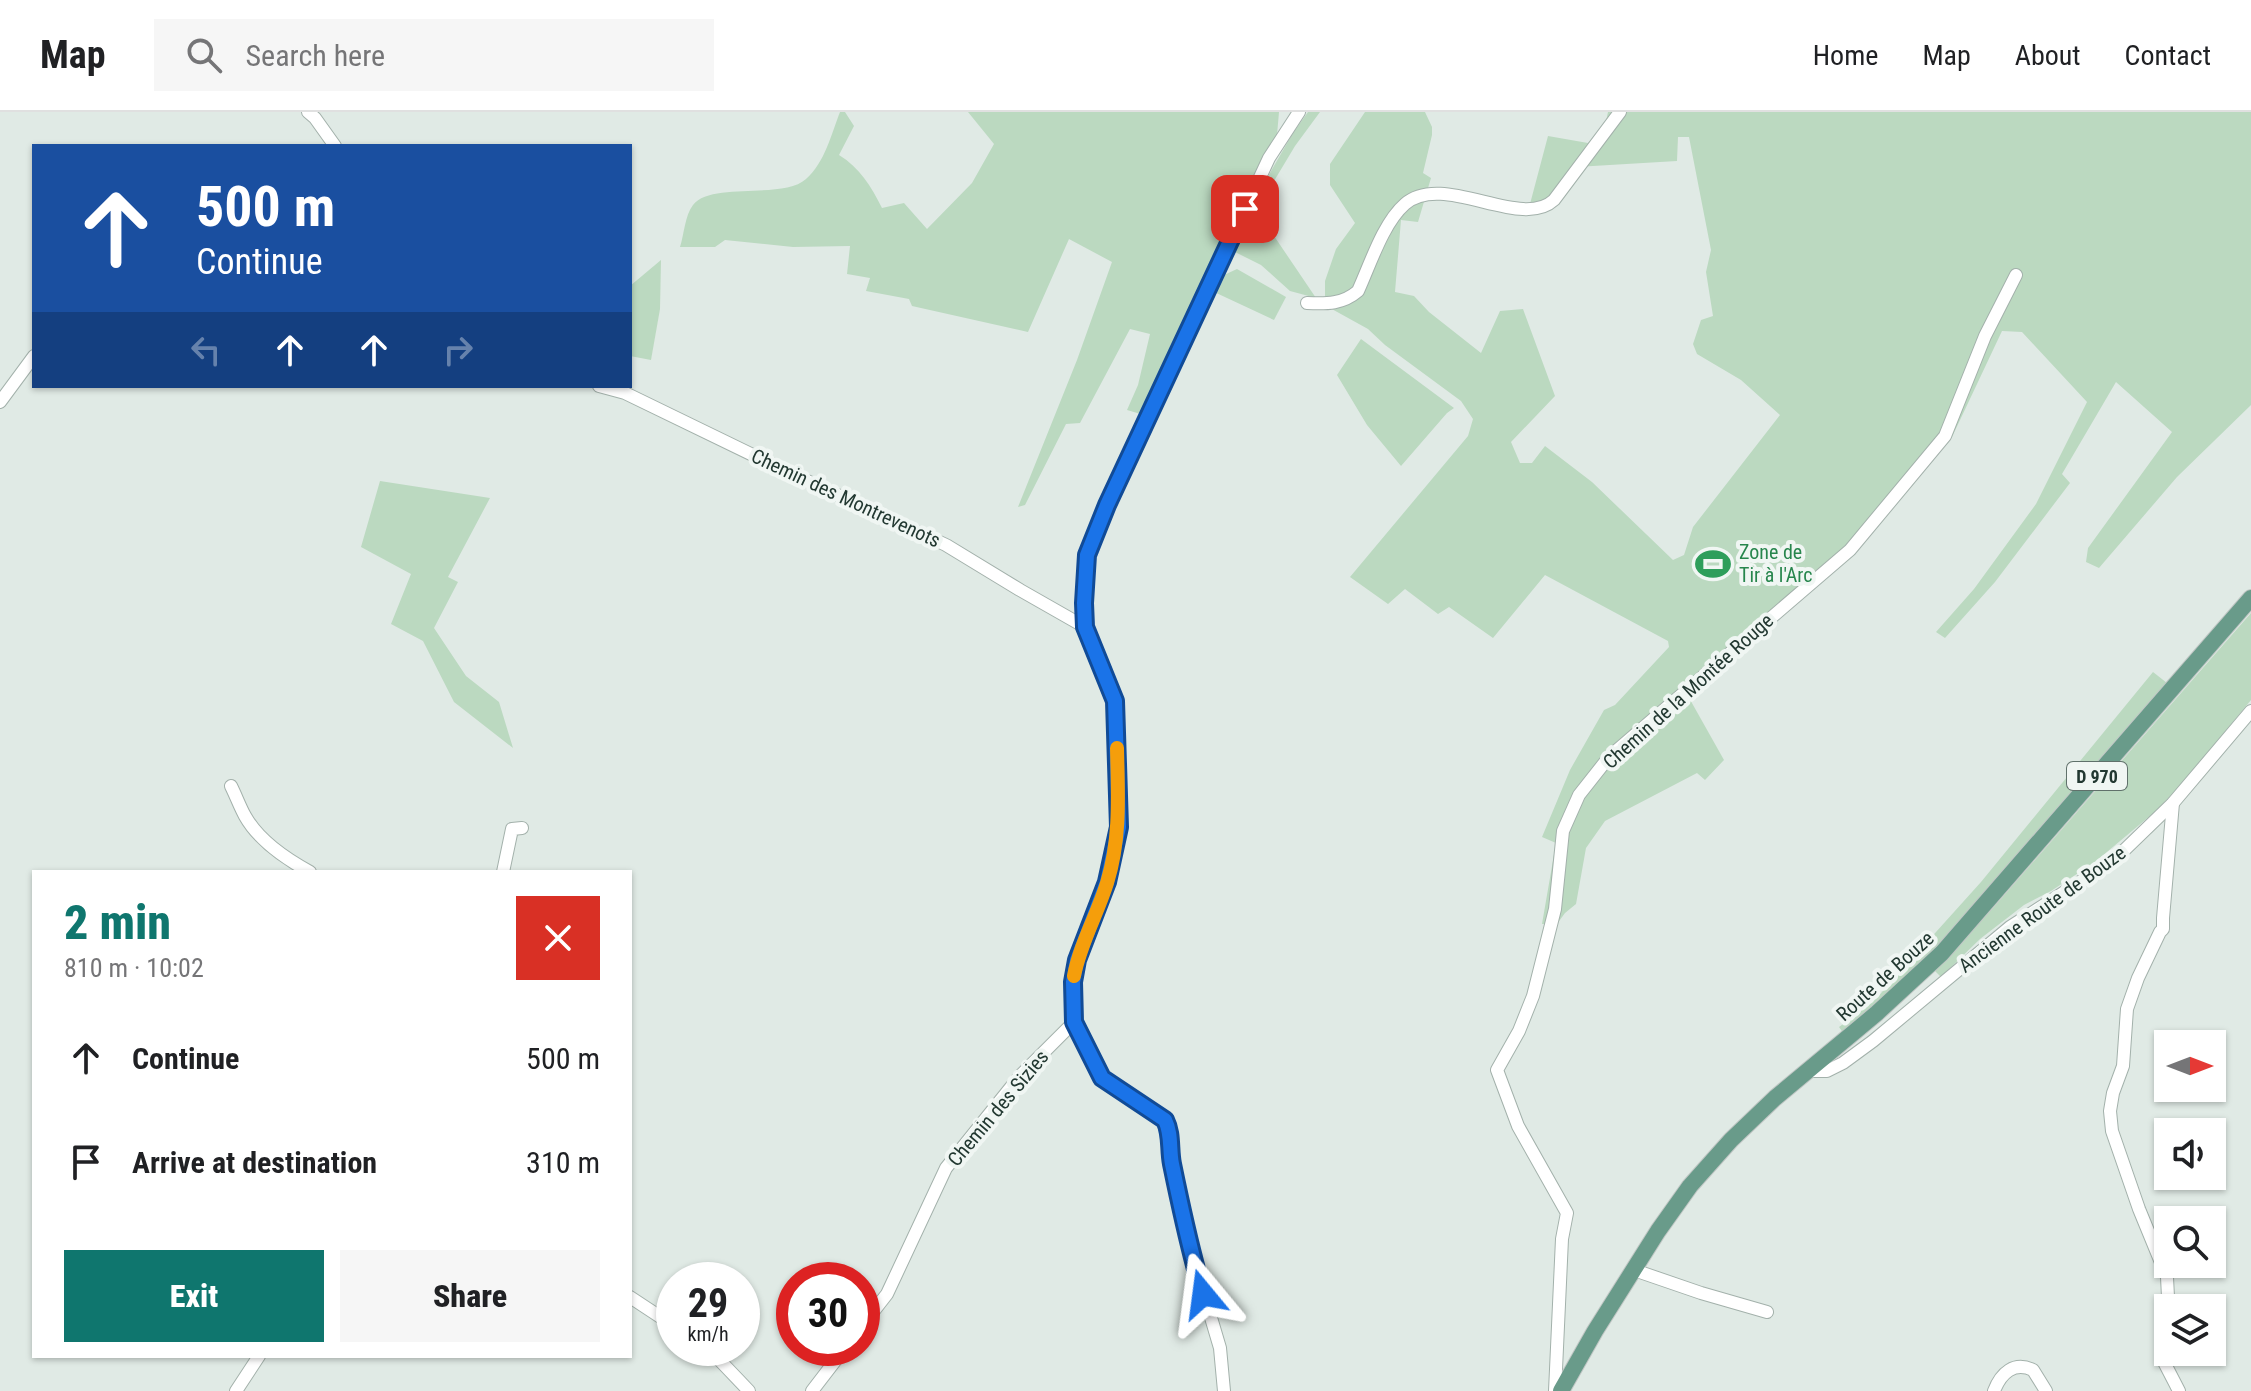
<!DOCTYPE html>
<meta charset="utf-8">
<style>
:root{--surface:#fff;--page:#f6f6f6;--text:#202124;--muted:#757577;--line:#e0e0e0;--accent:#0f766e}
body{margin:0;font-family:"Roboto Condensed",sans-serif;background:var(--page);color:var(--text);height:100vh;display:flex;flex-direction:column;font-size:30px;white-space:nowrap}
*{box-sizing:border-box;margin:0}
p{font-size:26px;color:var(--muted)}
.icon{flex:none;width:44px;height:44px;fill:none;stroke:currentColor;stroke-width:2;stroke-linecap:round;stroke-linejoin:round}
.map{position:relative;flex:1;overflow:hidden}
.side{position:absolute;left:32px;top:758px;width:600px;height:488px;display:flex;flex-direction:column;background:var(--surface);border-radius:0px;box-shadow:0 2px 6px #0004}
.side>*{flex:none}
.top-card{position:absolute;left:32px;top:32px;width:600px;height:244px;border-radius:0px;box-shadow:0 2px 6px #0004;background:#1a4fa0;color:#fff;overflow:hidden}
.needle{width:52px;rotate:90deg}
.fabs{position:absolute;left:2154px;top:918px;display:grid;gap:16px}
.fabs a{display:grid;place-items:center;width:72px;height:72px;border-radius:0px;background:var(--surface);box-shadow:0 2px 6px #0004;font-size:40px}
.speed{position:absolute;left:656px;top:1150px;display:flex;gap:16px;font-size:40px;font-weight:700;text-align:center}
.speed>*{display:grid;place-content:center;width:104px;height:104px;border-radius:50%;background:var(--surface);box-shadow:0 2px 6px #0004;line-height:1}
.speed small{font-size:20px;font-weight:400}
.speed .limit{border:12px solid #d22;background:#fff;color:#111}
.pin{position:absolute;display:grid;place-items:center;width:68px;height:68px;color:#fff;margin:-34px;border-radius:16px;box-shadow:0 4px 12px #0006}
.me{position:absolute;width:88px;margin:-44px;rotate:344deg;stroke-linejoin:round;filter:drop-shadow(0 0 6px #0008)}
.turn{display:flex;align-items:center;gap:28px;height:168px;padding:0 32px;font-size:36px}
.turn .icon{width:104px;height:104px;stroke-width:2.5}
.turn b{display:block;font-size:56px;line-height:68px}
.lanes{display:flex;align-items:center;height:76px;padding:0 32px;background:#0003;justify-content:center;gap:40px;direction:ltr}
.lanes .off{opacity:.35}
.round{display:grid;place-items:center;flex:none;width:84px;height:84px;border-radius:0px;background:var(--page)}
.head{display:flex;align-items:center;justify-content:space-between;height:136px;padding:0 32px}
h1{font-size:48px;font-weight:800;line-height:60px;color:var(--accent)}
.primary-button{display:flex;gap:16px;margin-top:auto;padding:16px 32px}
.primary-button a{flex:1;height:92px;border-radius:0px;background:var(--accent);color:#fff;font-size:32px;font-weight:800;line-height:92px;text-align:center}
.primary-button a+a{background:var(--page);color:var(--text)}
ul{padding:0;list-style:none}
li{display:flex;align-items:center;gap:24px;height:104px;padding:0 32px}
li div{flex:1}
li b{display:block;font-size:30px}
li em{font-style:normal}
header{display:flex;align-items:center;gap:48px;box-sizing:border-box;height:112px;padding:0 40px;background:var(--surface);border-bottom:2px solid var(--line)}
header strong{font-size:38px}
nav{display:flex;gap:44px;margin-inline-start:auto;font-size:28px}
.search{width:560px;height:72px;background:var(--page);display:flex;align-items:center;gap:20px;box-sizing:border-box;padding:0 28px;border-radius:0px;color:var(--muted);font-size:30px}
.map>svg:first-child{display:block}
.green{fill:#bbd9c0}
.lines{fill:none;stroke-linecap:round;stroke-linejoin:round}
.minor-casing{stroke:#a3b1ab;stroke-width:14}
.major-casing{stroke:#c1c7c5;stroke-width:18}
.minor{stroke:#fff;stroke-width:12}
.major{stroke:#699b8a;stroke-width:16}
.route-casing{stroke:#114b97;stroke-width:20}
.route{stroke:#1a73e8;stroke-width:14}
.slow{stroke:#f59e0b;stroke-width:14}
.labels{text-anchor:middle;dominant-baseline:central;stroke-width:8;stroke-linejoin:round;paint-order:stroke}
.shield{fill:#f0f6f3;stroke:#60716b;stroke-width:2}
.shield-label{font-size:18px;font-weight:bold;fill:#223831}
.street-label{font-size:20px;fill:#223831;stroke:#f0f6f3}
.leisure-label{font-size:20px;fill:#27864d;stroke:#f0f6f3;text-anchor:start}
</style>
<header>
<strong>Map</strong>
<div class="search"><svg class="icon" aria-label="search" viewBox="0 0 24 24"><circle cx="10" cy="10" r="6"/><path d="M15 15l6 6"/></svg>Search here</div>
<nav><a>Home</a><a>Map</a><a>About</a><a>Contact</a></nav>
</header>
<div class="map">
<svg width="2251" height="1279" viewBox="0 0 2251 1279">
<rect width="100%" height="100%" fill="#e0eae5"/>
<g class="green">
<path d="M840,0h5l9,14 -15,29c21,13 32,31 43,53l22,-5 23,26 45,-46 22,-39 -26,-32h311l-2,23 -133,280 -17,-5 11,-25 12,-51 -20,-5 -50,94 -14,1 -41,81 -7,2 59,-147 35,-98 -43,-23 -41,93 -116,-26 -3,-7 -43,-8 4,-13 -23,-4 3,-28 -57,1 -68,-7 -10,7h-35c4,-12 5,-32 13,-42 18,-24 90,-5 113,-26 19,-17 25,-44 34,-67z"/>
<polygon points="1308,0 1320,0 1295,34 1250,109 1270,118 1316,186 1290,179 1261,153 1235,140 1248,99 1293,21"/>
<polygon points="1365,0 1425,0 1432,15 1432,23 1423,61 1431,66 1418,110 1401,108 1395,180 1414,184 1429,200 1481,241 1500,199 1523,197 1555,284 1511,330 1520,351 1532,351 1545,334 1592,370 1673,448 1684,443 1693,415 1780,303 1741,268 1697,242 1693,232 1701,208 1713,204 1706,160 1711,138 1689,25 1678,25 1677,49 1576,55 1549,90 1530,92 1548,24 1588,31 1605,14 1608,0 2251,0 2251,293 2177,365 2099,456 2086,450 2088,436 2172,320 2116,270 2062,362 2070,371 1995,470 1945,526 1936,520 1974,477 2036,392 2087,290 2022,220 2002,219 1952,325 1853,443 1688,584 1724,648 1705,668 1697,661 1605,709 1586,736 1576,792 1565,801 1557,812 1542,812 1556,731 1542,725 1570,658 1604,598 1615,593 1669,535 1668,529 1545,463 1493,526 1449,495 1438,502 1405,477 1388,492 1350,465 1468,324 1473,307 1461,289 1385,233 1368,217 1330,196 1325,185 1325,169 1336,137 1355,111 1330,73 1330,52"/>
<polygon points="661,148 660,197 651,248 630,244 630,174"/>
<polygon points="1237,157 1286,185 1274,208 1212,179 1224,163"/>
<polygon points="1361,227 1454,296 1447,301 1401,354 1367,313 1337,263"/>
<polygon points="380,369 490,386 448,465 458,470 434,516 466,564 499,590 513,636 454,590 423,529 391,512 411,462 361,435"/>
<polygon points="2251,501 2251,588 2186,667 2157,698 2095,750 2051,779 2024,793 1980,827 1941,865 1935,859 1993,796"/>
<polygon points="2153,560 2167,571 1943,832 1844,922 1839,915 1873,890 1981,770"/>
</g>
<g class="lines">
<g class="minor-casing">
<g id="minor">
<polyline points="308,0 315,6 335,34"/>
<path d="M1307,191c20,1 36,1 51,-12 12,-26 25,-68 47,-87 38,-33 116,27 149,-4l66,-88"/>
<polyline points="599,274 625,281 792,362 946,433 1020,478 1085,515"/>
<polyline points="0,290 34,244"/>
<path d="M231,674c5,10 9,21 14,30 14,25 41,43 65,56"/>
<polyline points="2173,691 2163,806 2163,817 2160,820 2138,866 2127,897 2123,954 2113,981 2110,999 2112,1019 2139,1097 2167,1165 2168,1185 2162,1217 2162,1240 2163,1248 2179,1279"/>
<polyline points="503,760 512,717 522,716"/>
<polyline points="1807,959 1827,959 1843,951 1873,929 2010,815 2113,749 2173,691 2251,599"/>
<polyline points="1634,1158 1701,1181 1767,1200"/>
<polyline points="630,1185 674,1214"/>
<polyline points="862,1214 887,1182 946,1056 1020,964 1074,910"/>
<polyline points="708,1236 749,1279"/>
<polyline points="236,1279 259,1244"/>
<polyline points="812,1279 845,1236"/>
<polyline points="1224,1279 1220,1236 1188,1128 1171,1045 1169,1017 1165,1008 1102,966 1074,910 1073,870 1077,848 1107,770 1119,715 1115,589 1085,515 1084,491 1087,443 1107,393 1269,46 1299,0"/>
<polyline points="1555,1279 1562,1127 1567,1101 1518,1014 1497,958 1519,919 1533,884 1555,797 1563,719 1579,683 1609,645 1850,438 1945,324 1985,224 2016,163"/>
<path d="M1994,1279c7,-18 20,-30 39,-21l13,21"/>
</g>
</g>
<g class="major-casing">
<polyline id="major" points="1561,1279 1595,1219 1658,1119 1690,1074 1731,1028 1775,986 1877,901 1942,841 2251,486"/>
</g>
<use href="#minor" class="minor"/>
<use href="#major" class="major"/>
</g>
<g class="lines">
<g class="route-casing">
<path id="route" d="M1203,1182c-13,-43 -22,-86 -31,-130 -3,-15 0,-30 -7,-44l-63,-42 -28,-56 -1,-40 4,-22 30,-78 12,-55 -4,-126 -30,-74 -1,-24 3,-48 20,-50 138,-296"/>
</g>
<use href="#route" class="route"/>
<path class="slow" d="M1074,864c6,-32 23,-61 33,-93 14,-46 11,-88 10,-135"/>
</g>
<defs>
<g id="stadium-bare" transform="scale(2.76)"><path d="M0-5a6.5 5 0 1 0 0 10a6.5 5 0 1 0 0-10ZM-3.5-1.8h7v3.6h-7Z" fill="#2e9e5b" stroke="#f0f6f3" stroke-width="2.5" paint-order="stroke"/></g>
</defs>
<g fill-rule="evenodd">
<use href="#stadium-bare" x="1713" y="452"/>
</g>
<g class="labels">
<rect class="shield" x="2067" y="650" width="60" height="28" rx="6"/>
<g class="shield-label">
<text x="2097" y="664">D 970</text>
</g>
<g class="street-label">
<text transform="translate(846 386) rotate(25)">Chemin des Montrevenots</text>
<text transform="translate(1688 579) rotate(-42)">Chemin de la Montée Rouge</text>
<text transform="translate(2042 797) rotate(-36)">Ancienne Route de Bouze</text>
<text transform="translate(1885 864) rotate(-42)">Route de Bouze</text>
<text transform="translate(998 996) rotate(-50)">Chemin des Sizies</text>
</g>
<g class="leisure-label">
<text x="1739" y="440">Zone de<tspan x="1739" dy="23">Tir à l'Arc</tspan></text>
</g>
</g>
</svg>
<div class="fabs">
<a><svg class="needle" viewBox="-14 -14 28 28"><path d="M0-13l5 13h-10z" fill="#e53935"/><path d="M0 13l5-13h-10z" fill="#757577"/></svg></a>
<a><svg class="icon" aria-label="sound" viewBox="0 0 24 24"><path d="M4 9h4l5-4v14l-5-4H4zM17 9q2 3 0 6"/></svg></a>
<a><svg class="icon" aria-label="search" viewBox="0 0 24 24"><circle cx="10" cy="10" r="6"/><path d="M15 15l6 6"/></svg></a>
<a><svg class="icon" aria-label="layers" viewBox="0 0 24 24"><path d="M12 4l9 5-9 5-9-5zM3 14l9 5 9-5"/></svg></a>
</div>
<div class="speed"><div>29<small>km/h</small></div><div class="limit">30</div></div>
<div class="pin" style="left:1245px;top:97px;background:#d93025"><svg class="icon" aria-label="arrive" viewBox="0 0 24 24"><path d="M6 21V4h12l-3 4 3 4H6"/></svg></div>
<svg class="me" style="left:1203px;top:1182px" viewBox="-20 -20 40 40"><path d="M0-17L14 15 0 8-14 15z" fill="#1a73e8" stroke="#fff" stroke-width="4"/></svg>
<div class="top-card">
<div class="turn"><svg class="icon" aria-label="ahead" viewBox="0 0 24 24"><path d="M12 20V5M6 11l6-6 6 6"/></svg><div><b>500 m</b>Continue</div></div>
<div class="lanes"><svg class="icon off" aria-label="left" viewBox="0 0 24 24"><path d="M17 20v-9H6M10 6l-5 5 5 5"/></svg><svg class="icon" aria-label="ahead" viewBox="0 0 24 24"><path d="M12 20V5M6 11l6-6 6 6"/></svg><svg class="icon" aria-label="ahead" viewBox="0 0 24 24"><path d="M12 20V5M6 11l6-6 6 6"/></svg><svg class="icon off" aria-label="right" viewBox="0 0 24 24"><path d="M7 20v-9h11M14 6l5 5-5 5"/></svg></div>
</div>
<section class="side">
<div class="head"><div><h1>2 min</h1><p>810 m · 10:02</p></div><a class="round" style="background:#d93025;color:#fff"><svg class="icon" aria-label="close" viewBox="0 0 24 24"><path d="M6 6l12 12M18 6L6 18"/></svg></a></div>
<ul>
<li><svg class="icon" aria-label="ahead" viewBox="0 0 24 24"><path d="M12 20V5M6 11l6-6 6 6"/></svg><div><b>Continue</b></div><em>500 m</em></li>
<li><svg class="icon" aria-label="arrive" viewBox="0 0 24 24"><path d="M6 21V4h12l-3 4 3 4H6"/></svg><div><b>Arrive at destination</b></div><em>310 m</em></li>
</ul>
<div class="primary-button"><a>Exit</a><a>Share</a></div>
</section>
</div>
